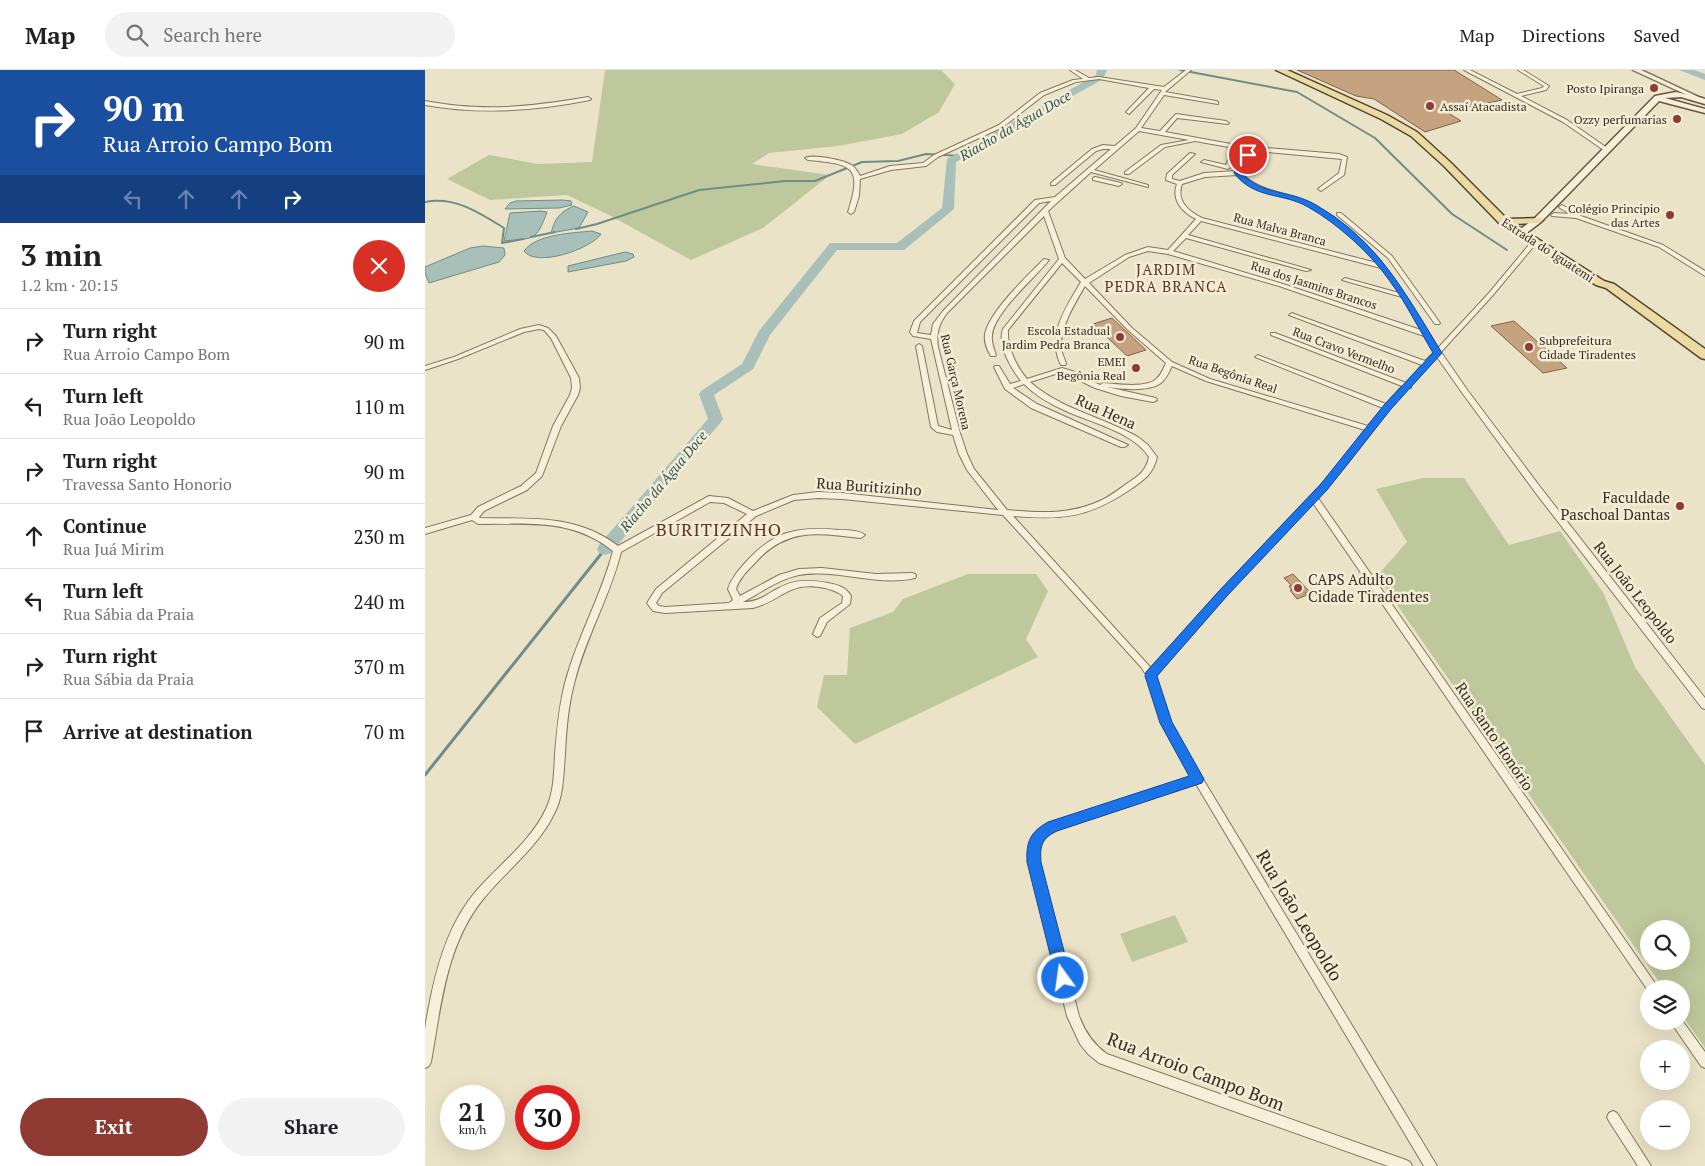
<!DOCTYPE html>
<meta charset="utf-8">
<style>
:root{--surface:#fff;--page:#f2f2f2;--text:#202124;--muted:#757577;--line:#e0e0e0;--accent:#8f3a33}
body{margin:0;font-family:"PT Serif",serif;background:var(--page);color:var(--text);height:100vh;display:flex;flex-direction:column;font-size:19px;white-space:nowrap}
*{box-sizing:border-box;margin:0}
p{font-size:16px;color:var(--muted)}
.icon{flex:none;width:28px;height:28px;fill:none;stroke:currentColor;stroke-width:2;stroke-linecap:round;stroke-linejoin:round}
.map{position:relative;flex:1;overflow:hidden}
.panel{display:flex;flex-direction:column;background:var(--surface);width:425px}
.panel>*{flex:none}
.hud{background:#1a4fa0;color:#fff;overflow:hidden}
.fabs{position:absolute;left:1215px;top:850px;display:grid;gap:10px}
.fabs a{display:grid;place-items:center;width:50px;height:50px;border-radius:50%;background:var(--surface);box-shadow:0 5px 20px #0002;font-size:25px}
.speed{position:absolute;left:15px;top:1015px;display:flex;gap:10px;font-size:25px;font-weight:700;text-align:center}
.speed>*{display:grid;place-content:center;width:65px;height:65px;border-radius:50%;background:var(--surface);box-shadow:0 5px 20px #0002;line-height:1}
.speed small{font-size:12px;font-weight:400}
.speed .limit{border:8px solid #d22;background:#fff;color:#111}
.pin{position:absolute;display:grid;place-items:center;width:42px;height:42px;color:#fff;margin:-21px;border:2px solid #fff;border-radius:50%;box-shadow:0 1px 5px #0007}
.me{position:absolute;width:55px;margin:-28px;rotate:346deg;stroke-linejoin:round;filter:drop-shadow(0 0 4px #0008)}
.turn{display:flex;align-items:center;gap:18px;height:105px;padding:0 20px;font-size:22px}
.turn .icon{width:65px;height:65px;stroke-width:2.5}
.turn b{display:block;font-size:35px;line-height:42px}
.lanes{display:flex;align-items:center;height:48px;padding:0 20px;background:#0003;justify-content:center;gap:25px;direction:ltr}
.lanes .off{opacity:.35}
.round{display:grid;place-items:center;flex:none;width:52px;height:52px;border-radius:26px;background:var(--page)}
.overview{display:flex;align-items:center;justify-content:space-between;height:85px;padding:0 20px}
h1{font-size:30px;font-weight:800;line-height:38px}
.primary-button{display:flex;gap:10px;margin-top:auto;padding:10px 20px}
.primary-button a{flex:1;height:58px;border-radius:30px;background:var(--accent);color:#fff;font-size:20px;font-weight:800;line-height:58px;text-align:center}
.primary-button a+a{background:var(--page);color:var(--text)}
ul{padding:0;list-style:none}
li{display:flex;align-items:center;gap:15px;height:65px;padding:0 20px;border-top:1px solid var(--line)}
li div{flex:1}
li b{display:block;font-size:19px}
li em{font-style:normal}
header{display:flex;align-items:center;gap:30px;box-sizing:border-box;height:70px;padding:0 25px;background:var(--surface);border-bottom:1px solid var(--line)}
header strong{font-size:24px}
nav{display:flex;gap:28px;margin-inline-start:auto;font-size:18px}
.search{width:350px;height:45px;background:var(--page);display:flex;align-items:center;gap:12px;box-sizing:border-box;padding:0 18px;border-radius:28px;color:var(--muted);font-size:19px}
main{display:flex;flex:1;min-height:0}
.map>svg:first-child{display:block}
.green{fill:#bfc89c;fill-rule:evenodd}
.water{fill:#a8bfba;stroke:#6f8d88}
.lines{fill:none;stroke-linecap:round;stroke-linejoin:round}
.stream-far1{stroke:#6f8d88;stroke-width:2}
.stream{stroke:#6f8d88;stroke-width:3}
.river{fill:#a8bfba;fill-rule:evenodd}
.building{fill:#c6a380;stroke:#826346}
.minor-casing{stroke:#85765e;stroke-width:2}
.tertiary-casing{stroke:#85765e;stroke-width:3}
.secondary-casing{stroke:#675741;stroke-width:3}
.primary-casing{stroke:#534432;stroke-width:3}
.minor{fill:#f6f0da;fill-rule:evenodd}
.tertiary{fill:#f6f0da;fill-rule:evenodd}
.secondary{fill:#f6f0da;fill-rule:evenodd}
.primary{fill:#ebdba2;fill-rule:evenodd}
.route{fill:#1a73e8;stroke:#114b97}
.poi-dot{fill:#8f3a33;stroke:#f3edd6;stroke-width:2}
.labels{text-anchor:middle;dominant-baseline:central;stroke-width:5;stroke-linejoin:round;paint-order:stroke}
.far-poi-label{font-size:12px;fill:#372d20;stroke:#f3edd6;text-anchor:end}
.far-street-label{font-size:12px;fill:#372d20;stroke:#f3edd6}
.far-water-label{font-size:14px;font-style:italic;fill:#315455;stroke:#f3edd6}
.far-quarter-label{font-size:15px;letter-spacing:1px;fill:#603523;stroke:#f3edd6}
.street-label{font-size:15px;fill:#372d20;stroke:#f3edd6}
.poi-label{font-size:15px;fill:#372d20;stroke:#f3edd6;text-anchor:end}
.quarter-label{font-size:18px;letter-spacing:1px;fill:#603523;stroke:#f3edd6}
.near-street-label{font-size:18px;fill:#372d20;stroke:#f3edd6}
</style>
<header>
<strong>Map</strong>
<div class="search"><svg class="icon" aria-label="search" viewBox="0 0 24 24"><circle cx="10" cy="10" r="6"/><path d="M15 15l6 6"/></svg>Search here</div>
<nav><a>Map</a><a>Directions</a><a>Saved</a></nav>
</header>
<main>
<section class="panel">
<div class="hud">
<div class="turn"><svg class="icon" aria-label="right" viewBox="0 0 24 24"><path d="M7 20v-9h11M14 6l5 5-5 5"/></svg><div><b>90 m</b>Rua Arroio Campo Bom</div></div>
<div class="lanes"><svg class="icon off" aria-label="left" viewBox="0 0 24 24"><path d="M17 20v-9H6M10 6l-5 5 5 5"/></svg><svg class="icon off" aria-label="ahead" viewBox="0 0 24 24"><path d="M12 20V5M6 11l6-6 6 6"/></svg><svg class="icon off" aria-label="ahead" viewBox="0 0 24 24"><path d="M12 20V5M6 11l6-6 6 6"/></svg><svg class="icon" aria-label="right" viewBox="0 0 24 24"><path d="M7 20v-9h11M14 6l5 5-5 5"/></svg></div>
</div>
<div class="overview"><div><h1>3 min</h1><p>1.2 km · 20:15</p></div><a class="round" style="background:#d93025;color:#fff"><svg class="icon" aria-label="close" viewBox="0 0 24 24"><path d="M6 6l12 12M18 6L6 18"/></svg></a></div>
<ul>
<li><svg class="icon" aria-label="right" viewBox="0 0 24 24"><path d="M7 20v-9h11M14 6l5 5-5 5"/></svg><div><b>Turn right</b><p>Rua Arroio Campo Bom</p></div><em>90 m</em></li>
<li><svg class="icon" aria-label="left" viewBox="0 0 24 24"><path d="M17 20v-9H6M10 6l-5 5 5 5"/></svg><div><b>Turn left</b><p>Rua João Leopoldo</p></div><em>110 m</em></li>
<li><svg class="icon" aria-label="right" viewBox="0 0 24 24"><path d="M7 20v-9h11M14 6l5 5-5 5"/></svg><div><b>Turn right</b><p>Travessa Santo Honorio</p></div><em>90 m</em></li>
<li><svg class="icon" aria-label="ahead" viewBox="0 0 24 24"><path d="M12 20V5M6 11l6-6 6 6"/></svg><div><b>Continue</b><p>Rua Juá Mirim</p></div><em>230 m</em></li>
<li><svg class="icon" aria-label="left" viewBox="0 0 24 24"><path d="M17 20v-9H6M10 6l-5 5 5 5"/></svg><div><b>Turn left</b><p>Rua Sábia da Praia</p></div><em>240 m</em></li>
<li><svg class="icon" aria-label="right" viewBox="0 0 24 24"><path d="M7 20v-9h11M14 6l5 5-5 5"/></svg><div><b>Turn right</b><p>Rua Sábia da Praia</p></div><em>370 m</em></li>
<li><svg class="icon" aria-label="arrive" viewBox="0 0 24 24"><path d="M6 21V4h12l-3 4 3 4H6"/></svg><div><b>Arrive at destination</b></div><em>70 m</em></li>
</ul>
<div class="primary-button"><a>Exit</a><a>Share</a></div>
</section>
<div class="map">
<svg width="1280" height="1096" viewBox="0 0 1280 1096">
<rect width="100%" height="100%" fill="#ebe3c7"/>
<g class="green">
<polygon points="180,0 516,0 530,14 514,42 477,64 413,76 344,83 327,94 405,105 338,158 266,190 184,145 142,125 65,130 22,109 64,85 113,94 167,92"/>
<path d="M998,408h41l45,67 51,-14 44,63 31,73 70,98v283l-24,-34v-25h-17l-287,-413 30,-34 -31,-53zM1224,859h32v32h-32z"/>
<polygon points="543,504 611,504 623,521 601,569 613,587 430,674 392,637 399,605 422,605 425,558 468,542 478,529"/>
<polygon points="750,845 763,872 707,892 695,864"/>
</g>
<g class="water">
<polygon points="137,130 146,131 147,135 134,138 80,139 85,133 91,131"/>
<path d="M149,136l14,6 -9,16 -28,5c4,-15 9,-21 23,-27z"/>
<path d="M116,141l6,1c-11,30 -13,26 -43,29l6,-28z"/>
<path d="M167,161l9,3c-10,15 -65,34 -77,17 12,-17 49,-18 68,-20z"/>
<polygon points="58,176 79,178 80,185 74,192 4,213 0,203 0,197 45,178"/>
<polygon points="200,182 208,184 209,187 201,191 143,202 143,196"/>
</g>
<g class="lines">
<g class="stream-far1">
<polyline points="755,0 872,22 950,68 1027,144 1082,180"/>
<path d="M0,132c30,-6 55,11 79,26l-2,15 21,-4"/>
<polyline points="151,159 172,154 274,120 360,111 390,111 437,92 473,91 501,84 536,86"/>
<polyline points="106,167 130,162"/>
</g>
<polyline class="stream" points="0,705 180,479"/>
<g class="river">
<polygon points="672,0 682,0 678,9 531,92 529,139 479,180 412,180 345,265 328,299 289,325 298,349 296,352 186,483 180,485 174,483 172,479 174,475 283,349 274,324 276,321 317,294 334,261 405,173 472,173 517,138 522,89 671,5"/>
<polygon points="1254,0 1269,0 1280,4 1280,10"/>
</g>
</g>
<g class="building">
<polygon points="872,0 1029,0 1077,30 1022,42 1036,51 1000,62 949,29 931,26"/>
<polygon points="687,248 721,280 702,286 668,254"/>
<polygon points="1089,251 1142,298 1118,303 1066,256"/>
<polygon points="868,504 884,521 880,523 882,525 872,529 865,520 867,520 864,516 866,515 859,508"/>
</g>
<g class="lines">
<g class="minor-casing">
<g id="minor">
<path d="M645,0h5l14,8 10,-1 65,10 22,-17h5l-26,22 51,9 2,1v2l-54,-9 -23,33 19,3 16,-17 50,7 3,2 -1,1 -51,-6 -12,14 77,14 97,8 8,3 -3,18 -23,16 -3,-2 1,-1 20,-15 3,-14 -95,-9 4,5 -8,11 -2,7c22,22 50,18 76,33 59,34 87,86 121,142l51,-55 44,-53 5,1 -45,54 -52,57 27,39 73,97 164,210v11l-3,-1 -167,-216 -72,-98 -26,-37 -26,28v3h-3c-32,35 -57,75 -90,110l341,491h-10v3l-336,-489 -87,92 -70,81 15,47 12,23 254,420h-13l-228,-382 -140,46c-14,8 -17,16 -17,32l40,154c6,16 14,28 28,38l299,106 4,2 2,4h-24l-289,-103 -11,-9 -8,-10 -13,-28 -38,-154c-1,-18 4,-30 20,-38l142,-47 -30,-54 -14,-47 -6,-9 -138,-152 -161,-16 -24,-1 -24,2 -38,16 -94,77 -6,10 3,3 6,1 64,-4 4,-3 -5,-11c3,-10 10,-18 17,-26 28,-32 53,-37 94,-33 8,0 20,0 26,5l-4,3c-44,-5 -75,-11 -107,26 -7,7 -15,15 -18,25l4,7 39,-21 20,-6 23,-1 54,6 36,-1 3,1 1,2 -1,2c-37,9 -80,-10 -116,-3 -20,4 -39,18 -56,27 16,0 22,-7 36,-14 16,-9 32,-8 49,-5 10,2 18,4 23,13l-1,8 -23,18 -7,14 -3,1 -4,-3 7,-16 22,-15 1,-7c-6,-5 -11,-6 -18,-8 -36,-8 -42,12 -72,20l-88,5 -12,-2 -6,-8 9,-14 91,-75 -23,-11 -14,-1 -89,50c-11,45 -36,86 -47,132 -6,23 -8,47 -9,71 -2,21 -1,40 -11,59 -16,33 -47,56 -70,84 -38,46 -43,108 -53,164l-2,4 -4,2c0,-13 0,-26 0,-38 1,-11 4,-23 6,-34 8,-38 20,-76 46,-106 23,-26 54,-49 69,-81 8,-17 8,-36 9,-55 2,-24 4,-48 10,-71 12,-46 36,-86 48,-132 -41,-33 -86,-27 -135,-27l-6,-4 -47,14v-6l46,-13 7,-8 43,-21 15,-13 17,-47 17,-31 2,-7 -1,-10 -20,-40 -7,-8 -5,-1 -15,3 -66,27 -33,11v-4l29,-9 66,-28 19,-4 9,3 8,8 23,42 1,10 -2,7 -17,31 -19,50 -15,14 -43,21 -5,6 1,1c49,1 97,-4 138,28l91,-50 19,2 25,13 40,-16 25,-3 24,1 156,17 -31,-40 -8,-16 -6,-19 -16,-3 -6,-5 -15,-81 3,-2 3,2 16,80 14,4 -21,-91 -18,-3 -3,-4 4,-11 121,-121 20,-3 56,-48h-8l-7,2 -41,34h-4v-2l41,-34 11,-4 12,1 21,-18 26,-38 -8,-1 -25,25 -3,-2 1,-1 22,-23 -50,-9 -23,3 -32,13 -41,32 -65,30 -12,9 -35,4 -31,9 -1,17 -5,16 -3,2 -3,-2c15,-46 4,-48 -40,-52l-3,-2c9,-4 40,2 48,8 3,3 5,6 7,10l30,-10 33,-3 11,-8 65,-30 41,-32 33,-13 10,-1zM714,61l50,9 -28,5 -36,27v2h4l36,-27 30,-6 45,8 5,6 -8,11 -1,5 -32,2 -24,8 -8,-2v-4l23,-21 -5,-1 -23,21 -1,6 11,4c-6,16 5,28 19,35l-28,31 -20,-3 -23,8 -40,24 -20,-21 -17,-47 43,-39 57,15v-2l-54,-15zM812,105c21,21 41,17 66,28 28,13 54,37 74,60l-175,-45c-14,-7 -26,-17 -20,-34l23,-7zM626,131l-108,110 -10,13 -2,11 -14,-2 3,-11 119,-119zM619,146l15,43 -56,70c-6,16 8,39 18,52l-11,3 -11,-18h-4l-1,1 11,22 26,19 90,39h3l4,-2 -91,-41 -24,-16 11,-4c12,12 26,20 42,27 26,12 67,21 83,46 -3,15 -12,20 -24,28 -7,5 -15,11 -23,15 -32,15 -61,13 -95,10l-33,-41 -7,-15 -7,-21 -22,-86c-2,-14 1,-23 9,-34zM776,151l180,47 18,25 -54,-15 -3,2 60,17 19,33 -138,-46 -110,-33 13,-13 120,33 5,-1 -123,-35zM723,181l20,3 111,32 145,50 10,16 -9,9 -131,-47 -2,-1 -3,2 133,50 -16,18 -131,-50h-4v2l131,51 -16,18 -126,-48 -2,-1 -3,2 128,51 -15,18 -158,-47 -38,-17 -40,-34 -43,-45 40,-26zM637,193l19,19c-15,25 -35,54 -20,83h4l1,-1c-1,-5 -4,-10 -5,-15 -2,-20 14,-46 24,-63l43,44 38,33c-3,6 -5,13 -11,17 -11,8 -38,4 -52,3l-3,2 -28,-14 -10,-3 -35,11c-11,-13 -20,-32 -19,-49zM747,296l34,15 159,49 -34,44 -111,117 -69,77 -138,-152c50,4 75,2 118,-27 14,-10 22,-15 26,-32l-9,-12 -10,-8c-35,-20 -76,-27 -108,-55l32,-10 33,16 26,8 32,6 4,-2 -1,-2 -49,-11c14,2 42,5 54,-4 5,-4 8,-11 11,-17z"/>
<polygon points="1039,0 1045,0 1092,24 1117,18 1119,16 1093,0 1098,0 1124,16 1121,20 1096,26 1142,50 1185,80 1180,81 1138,52"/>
<path d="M163,27l3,2 -1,1c-55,11 -110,15 -165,5v-4c59,11 104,6 163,-4z"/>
<polygon points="807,86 810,88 806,97 803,99 776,92 779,90 801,95 804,88"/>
<polygon points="670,107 696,113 697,114 694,116 668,110 668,108"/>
<polygon points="1137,135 1156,146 1238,175 1280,201 1280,206 1234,177 1151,148 1127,146 1126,145 1129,143 1145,144 1135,138 1134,137"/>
<polygon points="912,143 916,143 967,186 1015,253 1014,254 1010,254 963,188 912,145"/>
<path d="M619,189l5,1c-14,18 -56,53 -57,76 -1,6 2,13 4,19l-1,1h-4c-4,-6 -7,-15 -6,-22 5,-23 42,-58 59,-75z"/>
<polygon points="1256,949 1280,982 1280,998 1276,996 1245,951 1256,951"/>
<polygon points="1188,1041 1192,1043 1226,1096 1213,1096 1184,1051 1182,1047 1184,1043"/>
</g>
</g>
<g class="tertiary-casing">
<polygon id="tertiary" points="1208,0 1216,0 1280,30 1275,31"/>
</g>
<g class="secondary-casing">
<polygon id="secondary" points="1251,22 1277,28 1280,29 1280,34 1256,27 1240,28 1280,39 1280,43 1234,31 1116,152 1099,165 1093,165 1093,161 1110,148 1230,26"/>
</g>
<g class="primary-casing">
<polygon id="primary" points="851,0 862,0 962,45 992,62 1025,92 1082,149 1117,148 1118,150 1113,153 1089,154 1179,211 1189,214 1280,279 1280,289 1276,288 1181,218 1171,215 1075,154 1019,96 986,66 956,49"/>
</g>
<use href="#minor" class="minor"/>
<use href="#tertiary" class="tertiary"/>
<use href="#secondary" class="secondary"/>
<use href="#primary" class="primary"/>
</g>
<path class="route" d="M821,83l6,2 -9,11 -1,7c18,22 48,17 72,31 64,36 91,89 128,149l-51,56 -64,81 -100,106 -70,80 15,46 32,57 -2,4 -145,48c-16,8 -17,14 -16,31l30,116 -3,5 -5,2 -5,-2 -2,-5 -29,-116c-1,-20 3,-30 21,-40l141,-46 -29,-53 -15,-47 1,-4 73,-81 101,-106 64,-80 49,-52c-14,-24 -27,-50 -43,-72 -20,-28 -52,-57 -82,-74 -26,-15 -53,-7 -74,-34l2,-7z"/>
<g class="poi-dot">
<circle cx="1229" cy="18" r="5"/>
<circle cx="1005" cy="36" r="5"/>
<circle cx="1252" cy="49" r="5"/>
<circle cx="1245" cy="145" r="5"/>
<circle cx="695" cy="267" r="5"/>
<circle cx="1104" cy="277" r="5"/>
<circle cx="711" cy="298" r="5"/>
<circle cx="1255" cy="436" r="5"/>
<circle cx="873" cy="518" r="5"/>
</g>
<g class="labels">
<g class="far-poi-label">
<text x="1219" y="18">Posto Ipiranga</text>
<text x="1015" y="36" text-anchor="start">Assaí Atacadista</text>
<text x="1242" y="49">Ozzy perfumarias</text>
<text x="1235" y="138">Colégio Principio<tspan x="1235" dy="14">das Artes</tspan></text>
<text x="685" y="260">Escola Estadual<tspan x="685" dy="14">Jardim Pedra Branca</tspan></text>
<text x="1114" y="270" text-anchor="start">Subprefeitura<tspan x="1114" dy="14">Cidade Tiradentes</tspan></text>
<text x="701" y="291">EMEI<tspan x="701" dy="14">Begônia Real</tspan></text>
</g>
<g class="far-street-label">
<text transform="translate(855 159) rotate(15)">Rua Malva Branca</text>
<text transform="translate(1123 180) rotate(33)">Estrada do Iguatemi</text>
<text transform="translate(889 215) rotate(18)">Rua dos Jasmins Brancos</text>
<text transform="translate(919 280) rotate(21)">Rua Cravo Vermelho</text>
<text transform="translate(808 304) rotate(19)">Rua Begônia Real</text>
<text transform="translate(531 312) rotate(77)">Rua Garça Morena</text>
</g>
<g class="far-water-label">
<text transform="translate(590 55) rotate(-30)">Riacho da Água Doce</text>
<text transform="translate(238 411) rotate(-50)">Riacho da Água Doce</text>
</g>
<g class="far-quarter-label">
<text x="741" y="199">JARDIM<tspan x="741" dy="17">PEDRA BRANCA</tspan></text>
</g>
<g class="street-label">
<text transform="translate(681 341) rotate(24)">Rua Hena</text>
<text transform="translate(444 416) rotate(4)">Rua Buritizinho</text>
<text transform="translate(1211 522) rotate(52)">Rua João Leopoldo</text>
<text transform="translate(1070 666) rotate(56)">Rua Santo Honório</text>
</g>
<g class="poi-label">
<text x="1245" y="427">Faculdade<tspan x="1245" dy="17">Paschoal Dantas</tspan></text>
<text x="883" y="509" text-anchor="start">CAPS Adulto<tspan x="883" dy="17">Cidade Tiradentes</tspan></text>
</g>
<g class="quarter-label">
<text x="294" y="459">BURITIZINHO</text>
</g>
<g class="near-street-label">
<text transform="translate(875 845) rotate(59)">Rua João Leopoldo</text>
<text transform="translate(771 1001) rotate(21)">Rua Arroio Campo Bom</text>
</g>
</g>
</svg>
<div class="fabs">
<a><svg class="icon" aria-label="search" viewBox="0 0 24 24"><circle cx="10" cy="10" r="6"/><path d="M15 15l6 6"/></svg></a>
<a><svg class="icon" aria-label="layers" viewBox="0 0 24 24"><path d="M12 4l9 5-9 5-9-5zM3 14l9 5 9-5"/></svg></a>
<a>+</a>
<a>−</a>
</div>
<div class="speed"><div>21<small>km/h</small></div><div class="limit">30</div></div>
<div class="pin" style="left:823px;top:85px;background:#d93025"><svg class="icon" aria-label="arrive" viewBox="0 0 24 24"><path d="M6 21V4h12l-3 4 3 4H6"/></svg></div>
<svg class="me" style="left:638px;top:908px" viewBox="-20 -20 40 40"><circle r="17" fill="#1a73e8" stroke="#fff" stroke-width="3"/><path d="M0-11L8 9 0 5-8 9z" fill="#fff"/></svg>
</div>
</main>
